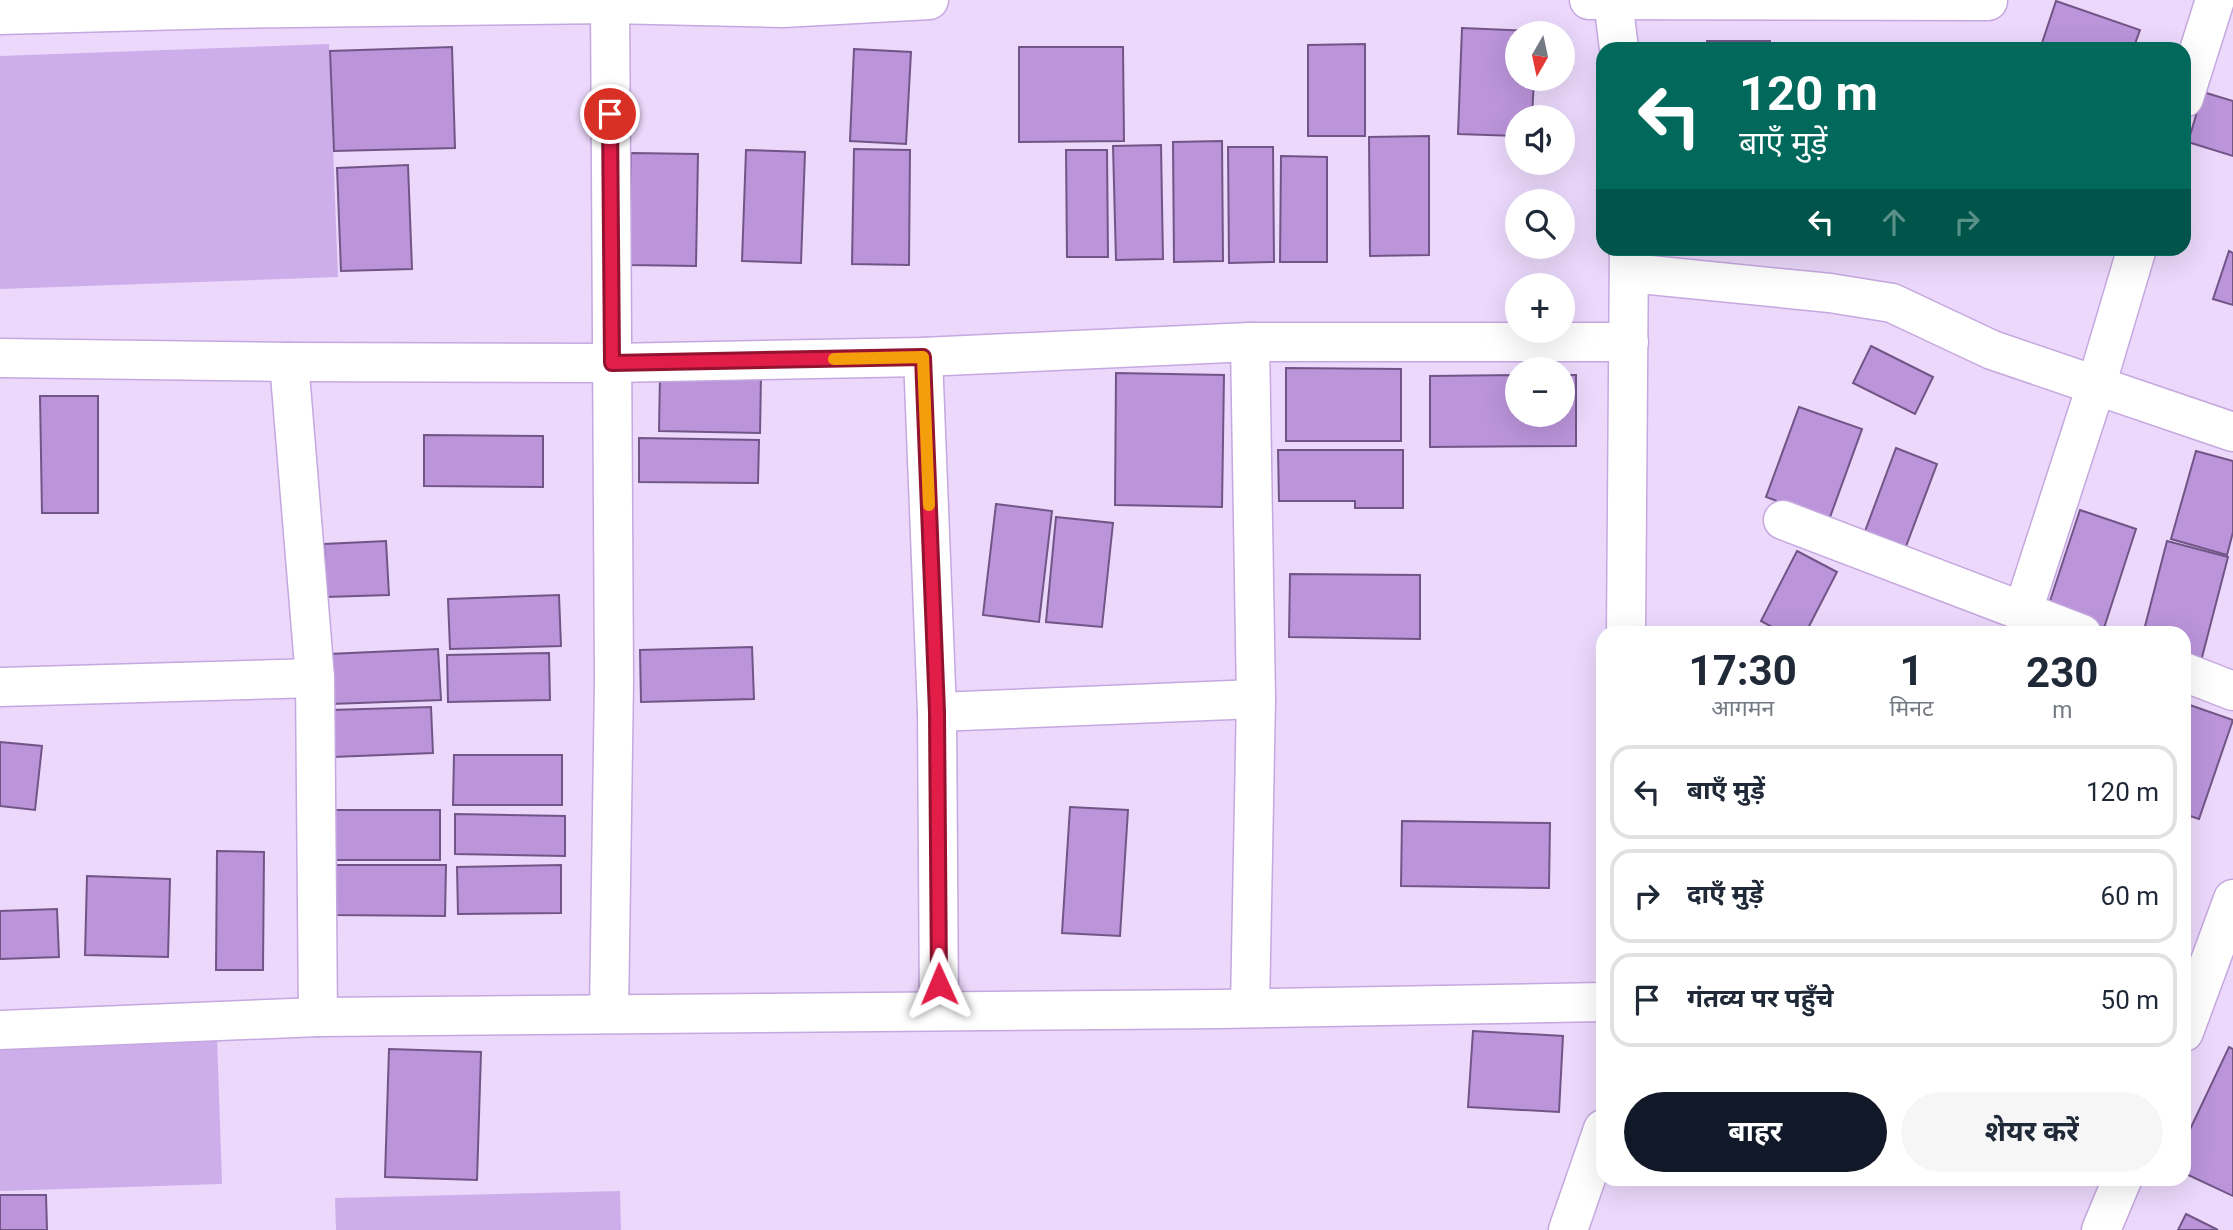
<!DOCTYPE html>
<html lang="hi">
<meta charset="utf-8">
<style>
:root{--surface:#fff;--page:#f6f6f7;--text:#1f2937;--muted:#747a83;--line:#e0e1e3;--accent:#111827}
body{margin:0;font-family:Roboto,"Noto Sans Devanagari",sans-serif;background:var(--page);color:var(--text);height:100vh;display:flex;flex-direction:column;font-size:26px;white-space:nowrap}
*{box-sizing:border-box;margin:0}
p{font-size:23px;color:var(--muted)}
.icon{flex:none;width:38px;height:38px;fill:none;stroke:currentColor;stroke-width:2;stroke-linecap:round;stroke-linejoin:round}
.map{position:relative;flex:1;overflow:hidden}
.sheet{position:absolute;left:1596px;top:626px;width:595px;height:560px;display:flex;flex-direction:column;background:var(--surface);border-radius:21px;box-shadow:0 7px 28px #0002}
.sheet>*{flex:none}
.hud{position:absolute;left:1596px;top:42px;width:595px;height:214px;border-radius:21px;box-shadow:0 7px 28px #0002;background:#00695c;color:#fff;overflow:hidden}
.needle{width:46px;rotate:189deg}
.tools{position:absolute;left:1505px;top:21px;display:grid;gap:14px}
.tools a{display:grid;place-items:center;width:70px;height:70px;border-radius:50%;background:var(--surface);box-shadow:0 7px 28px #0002;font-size:35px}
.pin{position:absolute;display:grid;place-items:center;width:60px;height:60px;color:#fff;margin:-30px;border:4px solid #fff;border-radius:50%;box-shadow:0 2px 7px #0007}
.me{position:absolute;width:77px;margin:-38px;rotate:359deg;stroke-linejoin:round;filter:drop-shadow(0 0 5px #0008)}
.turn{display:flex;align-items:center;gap:24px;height:147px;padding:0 28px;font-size:32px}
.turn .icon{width:91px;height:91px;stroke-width:2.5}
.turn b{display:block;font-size:49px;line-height:60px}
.lanes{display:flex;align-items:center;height:66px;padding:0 28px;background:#0003;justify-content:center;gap:35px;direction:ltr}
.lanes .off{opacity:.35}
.eta{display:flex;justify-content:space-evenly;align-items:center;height:119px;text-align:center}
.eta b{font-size:42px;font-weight:700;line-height:49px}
.button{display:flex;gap:14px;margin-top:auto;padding:14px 28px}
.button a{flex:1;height:80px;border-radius:42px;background:var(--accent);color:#fff;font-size:28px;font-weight:700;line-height:80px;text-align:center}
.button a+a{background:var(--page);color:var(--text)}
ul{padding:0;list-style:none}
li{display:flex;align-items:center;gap:21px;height:94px;margin:0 14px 10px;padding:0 14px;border:4px solid var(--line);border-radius:21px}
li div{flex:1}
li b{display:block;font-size:26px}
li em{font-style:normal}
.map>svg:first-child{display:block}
.green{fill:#ceadeb}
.building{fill:#bb94da;stroke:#715587;stroke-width:2}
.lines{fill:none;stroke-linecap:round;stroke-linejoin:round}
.minor-casing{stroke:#c5a8df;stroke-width:41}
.minor{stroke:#fff;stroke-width:38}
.route-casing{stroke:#92132f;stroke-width:18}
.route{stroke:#e11d48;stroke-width:12}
.slow{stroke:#f59e0b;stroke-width:12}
</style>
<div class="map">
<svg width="2233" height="1230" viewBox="0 0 2233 1230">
<rect width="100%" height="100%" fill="#ebd8fb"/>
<g class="green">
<polygon points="329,44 338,277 0,289 0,56"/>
<polygon points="217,1036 222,1184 0,1191 0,1042"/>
<polygon points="620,1191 621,1230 336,1230 335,1198"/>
</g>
<g class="building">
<polygon points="2056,1 2140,30 2133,49 2040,49"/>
<polygon points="1462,28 1535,31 1535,33 1517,33 1517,79 1534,79 1532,117 1517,117 1517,136 1458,134"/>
<rect x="1707" y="41" width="63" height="8"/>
<polygon points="1365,44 1365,136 1308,136 1308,45"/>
<polygon points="452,47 455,148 334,151 330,51"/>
<polygon points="1019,47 1123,47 1124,141 1019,142"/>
<polygon points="854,49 911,52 906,144 850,141"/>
<polygon points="2203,92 2233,101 2233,156 2188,142"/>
<polygon points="1429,136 1429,255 1370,256 1369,137"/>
<polygon points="1222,141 1223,261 1174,262 1173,142"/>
<polygon points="1161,145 1163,259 1116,260 1113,146"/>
<polygon points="1228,147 1273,147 1274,262 1229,263"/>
<polygon points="854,149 910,150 909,265 852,264"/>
<polygon points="746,150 805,152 801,263 742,261"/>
<polygon points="1066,150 1107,150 1108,257 1067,257"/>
<polygon points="631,153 698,154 696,266 629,265"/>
<polygon points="1281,156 1327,157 1327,262 1280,262"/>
<polygon points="408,165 412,269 341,271 337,168"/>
<polygon points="2229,251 2233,253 2233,305 2213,299"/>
<polygon points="1871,346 1933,377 1915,414 1853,383"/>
<polygon points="1286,368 1401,369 1401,441 1286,441"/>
<polygon points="1116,373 1224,375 1222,507 1115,505"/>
<polygon points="660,374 761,375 760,433 659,431"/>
<polygon points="1517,375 1517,415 1563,415 1563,375 1576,375 1576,446 1430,447 1430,376"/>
<polygon points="40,396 98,396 98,513 42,513"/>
<polygon points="1799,407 1862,429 1829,520 1766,497"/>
<polygon points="424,435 543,436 543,487 424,486"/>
<polygon points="639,438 759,440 758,483 639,482"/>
<polygon points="1896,448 1937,464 1905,549 1864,534"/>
<polygon points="1278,450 1403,450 1403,508 1355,508 1355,501 1279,501"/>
<polygon points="2196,451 2233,461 2233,532 2227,555 2171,539"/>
<polygon points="996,504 1052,511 1039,622 983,615"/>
<polygon points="2080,510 2136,529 2104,628 2047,610"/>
<polygon points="1056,517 1113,523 1102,627 1046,622"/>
<polygon points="386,541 389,595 326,597 324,544"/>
<polygon points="2167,541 2228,557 2200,665 2184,661 2184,634 2143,634"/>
<polygon points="1797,551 1837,572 1805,634 1785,634 1761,621"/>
<polygon points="1290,574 1420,575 1420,639 1289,637"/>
<polygon points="559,595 561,646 450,649 448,599"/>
<polygon points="752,647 754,699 641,702 640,650"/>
<polygon points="438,649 441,700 331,704 329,654"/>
<polygon points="549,653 550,700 448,702 447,655"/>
<polygon points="2184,703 2233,720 2199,819 2184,814"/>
<polygon points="431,707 433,753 333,757 331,710"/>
<polygon points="0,742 42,746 35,810 0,806"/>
<polygon points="454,755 562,755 562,805 453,805"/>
<polygon points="1070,807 1128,810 1120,936 1062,933"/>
<rect x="331" y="810" width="109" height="50"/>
<polygon points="455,814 565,816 565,856 455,854"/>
<polygon points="1402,821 1550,823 1549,888 1401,886"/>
<polygon points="217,851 264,852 263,970 216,970"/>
<polygon points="333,865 446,865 445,916 333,915"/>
<polygon points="561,865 561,913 458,914 457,867"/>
<polygon points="87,876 170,879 168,957 85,955"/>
<polygon points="57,909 59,957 0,959 0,911"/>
<polygon points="1473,1031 1563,1036 1559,1112 1468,1107"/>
<polygon points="2229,1047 2233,1049 2233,1196 2184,1173 2184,1142"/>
<polygon points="389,1049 481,1052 477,1180 385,1177"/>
<polygon points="0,1195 46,1195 47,1230 0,1230"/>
<polygon points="2186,1214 2218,1230 2178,1230"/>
</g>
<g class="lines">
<g class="minor-casing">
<g id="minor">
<polyline points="1589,0 1988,1"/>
<polyline points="1613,0 1619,49"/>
<polyline points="0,15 223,9 610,4 783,8 929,0"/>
<polyline points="2184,98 2215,0"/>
<polyline points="1630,273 1830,293 1892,303 1992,350 2233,432"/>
<polyline points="923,357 937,712 939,1011"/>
<polyline points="0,358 289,362 612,363 923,357 1250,342 1629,342"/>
<polyline points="289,362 315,678 318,1017"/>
<polyline points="1783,520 2082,634"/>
<polyline points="2023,611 2096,386 2137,248"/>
<polyline points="1626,634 1629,248"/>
<polyline points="2184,672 2233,691"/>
<polyline points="0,687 315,678"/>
<polyline points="937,712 1256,699"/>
<polyline points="1250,1008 1256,699 1250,342"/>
<polyline points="609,1014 614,681 610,0"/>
<polyline points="0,1030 318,1017 1220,1009 1603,1002"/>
<polyline points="2184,1032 2233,899"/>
<polyline points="1568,1230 1603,1129"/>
<polyline points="2101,1230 2122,1180"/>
</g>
</g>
<use href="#minor" class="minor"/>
</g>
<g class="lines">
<g class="route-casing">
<polyline id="route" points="610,114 612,363 923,357 937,712 939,984"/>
</g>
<use href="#route" class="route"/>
<polyline class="slow" points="834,359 923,357 929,505"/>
</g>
</svg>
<div class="tools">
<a><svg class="needle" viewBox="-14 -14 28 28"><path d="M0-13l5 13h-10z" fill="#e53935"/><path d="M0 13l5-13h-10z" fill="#747a83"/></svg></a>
<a><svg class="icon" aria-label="sound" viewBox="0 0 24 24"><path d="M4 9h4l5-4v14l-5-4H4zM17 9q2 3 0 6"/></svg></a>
<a><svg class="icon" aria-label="search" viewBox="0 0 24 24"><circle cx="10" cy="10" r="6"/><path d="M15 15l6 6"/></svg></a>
<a>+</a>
<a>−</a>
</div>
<div class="pin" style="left:610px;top:114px;background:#d93025"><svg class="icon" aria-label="arrive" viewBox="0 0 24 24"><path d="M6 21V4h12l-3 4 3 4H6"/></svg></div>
<svg class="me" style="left:939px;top:984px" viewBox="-20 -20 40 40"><path d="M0-17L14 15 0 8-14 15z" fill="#e11d48" stroke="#fff" stroke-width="4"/></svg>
<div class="hud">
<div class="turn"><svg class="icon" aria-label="left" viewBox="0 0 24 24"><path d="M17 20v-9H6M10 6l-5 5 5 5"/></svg><div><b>120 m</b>बाएँ मुड़ें</div></div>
<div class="lanes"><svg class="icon" aria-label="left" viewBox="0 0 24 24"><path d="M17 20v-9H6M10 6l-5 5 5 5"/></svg><svg class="icon off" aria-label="ahead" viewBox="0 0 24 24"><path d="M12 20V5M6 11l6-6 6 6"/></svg><svg class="icon off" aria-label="right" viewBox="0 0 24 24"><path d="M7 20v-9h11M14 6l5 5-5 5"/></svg></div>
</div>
<section class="sheet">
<div class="eta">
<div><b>17:30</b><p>आगमन</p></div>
<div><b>1</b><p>मिनट</p></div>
<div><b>230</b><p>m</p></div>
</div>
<ul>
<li><svg class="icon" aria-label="left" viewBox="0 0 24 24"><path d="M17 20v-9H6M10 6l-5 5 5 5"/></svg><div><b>बाएँ मुड़ें</b></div><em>120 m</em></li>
<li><svg class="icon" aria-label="right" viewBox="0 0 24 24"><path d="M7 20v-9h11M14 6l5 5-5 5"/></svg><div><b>दाएँ मुड़ें</b></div><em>60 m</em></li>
<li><svg class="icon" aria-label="arrive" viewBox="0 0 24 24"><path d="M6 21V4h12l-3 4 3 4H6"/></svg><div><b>गंतव्य पर पहुँचे</b></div><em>50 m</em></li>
</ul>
<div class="button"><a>बाहर</a><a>शेयर करें</a></div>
</section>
</div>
